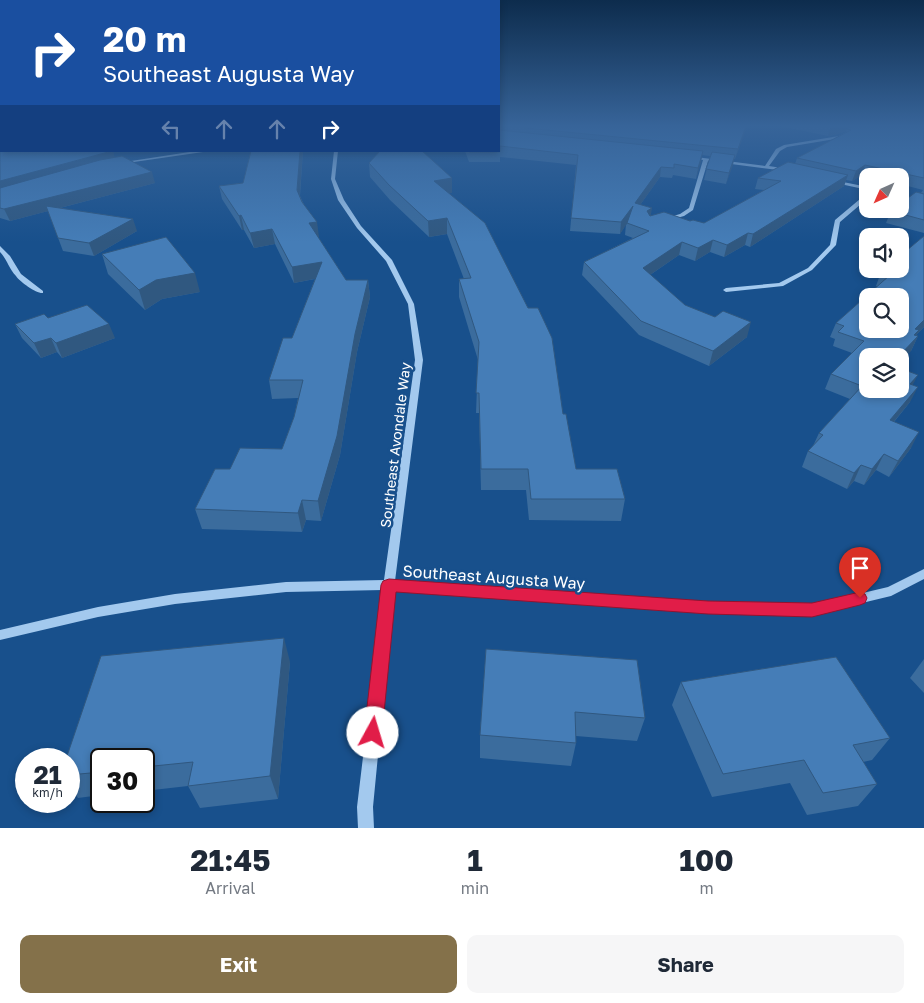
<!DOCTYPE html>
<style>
:root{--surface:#fff;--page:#f6f6f7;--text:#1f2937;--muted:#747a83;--accent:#84714a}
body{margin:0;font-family:"Golos Text",sans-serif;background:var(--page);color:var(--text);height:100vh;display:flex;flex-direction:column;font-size:19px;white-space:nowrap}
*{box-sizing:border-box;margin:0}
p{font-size:16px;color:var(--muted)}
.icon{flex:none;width:28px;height:28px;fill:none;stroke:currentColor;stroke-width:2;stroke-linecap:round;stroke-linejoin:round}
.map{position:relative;height:828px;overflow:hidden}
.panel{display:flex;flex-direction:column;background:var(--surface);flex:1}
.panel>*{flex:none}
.top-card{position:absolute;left:0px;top:0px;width:500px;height:152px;box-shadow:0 2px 8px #0003;background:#1a4fa0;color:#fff;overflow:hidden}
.needle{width:32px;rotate:225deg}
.controls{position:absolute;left:859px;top:168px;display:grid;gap:10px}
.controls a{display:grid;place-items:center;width:50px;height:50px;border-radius:10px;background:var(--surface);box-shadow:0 2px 8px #0003;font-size:25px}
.speed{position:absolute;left:15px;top:748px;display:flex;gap:10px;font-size:25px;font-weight:700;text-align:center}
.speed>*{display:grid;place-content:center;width:65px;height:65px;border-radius:50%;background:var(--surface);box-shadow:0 2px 8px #0003;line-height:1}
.speed small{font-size:12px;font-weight:400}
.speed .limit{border:2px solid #111;border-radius:8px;background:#fff;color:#111}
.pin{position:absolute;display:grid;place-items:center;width:42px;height:42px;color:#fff;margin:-51px -21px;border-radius:50% 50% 50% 0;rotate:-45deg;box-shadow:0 0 5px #0007}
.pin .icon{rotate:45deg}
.me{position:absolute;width:55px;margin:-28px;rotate:6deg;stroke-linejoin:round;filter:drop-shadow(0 0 4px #0008)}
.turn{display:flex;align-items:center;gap:18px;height:105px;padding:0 20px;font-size:22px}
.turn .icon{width:65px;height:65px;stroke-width:2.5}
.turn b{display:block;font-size:35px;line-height:42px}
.lanes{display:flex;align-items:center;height:48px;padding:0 20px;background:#0003;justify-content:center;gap:25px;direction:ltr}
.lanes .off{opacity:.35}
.eta{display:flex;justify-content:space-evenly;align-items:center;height:85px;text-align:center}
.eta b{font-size:30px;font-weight:700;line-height:35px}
.button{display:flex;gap:10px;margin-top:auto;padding:10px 20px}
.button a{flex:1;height:58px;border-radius:10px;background:var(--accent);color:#fff;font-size:20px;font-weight:700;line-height:58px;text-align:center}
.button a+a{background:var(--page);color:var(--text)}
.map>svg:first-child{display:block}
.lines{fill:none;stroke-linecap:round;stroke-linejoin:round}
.minor{fill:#a3c9ee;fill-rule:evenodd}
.wall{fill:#3b6c9d}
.shaded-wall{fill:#305880}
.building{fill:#457db7;stroke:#305880;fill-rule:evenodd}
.route{fill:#e11d48;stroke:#92132f}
.labels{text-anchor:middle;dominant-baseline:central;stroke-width:5;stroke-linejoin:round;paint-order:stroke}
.street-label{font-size:14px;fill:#fff;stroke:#18508c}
.near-street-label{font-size:16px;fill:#fff;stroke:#18508c}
</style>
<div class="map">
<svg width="924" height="828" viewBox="0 0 924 828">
<rect width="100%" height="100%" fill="#18508c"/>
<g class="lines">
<g class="minor">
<polygon points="859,126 864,126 841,138 787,147 780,151 769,166 788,169 788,170 786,171 708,161 693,210 684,216 666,221 663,219 680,214 689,208 703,160 688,158 688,156 765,166 776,149 784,145 839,136"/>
<polygon points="196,151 210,151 120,164 118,163"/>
<polygon points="334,151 338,151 335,179 344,200 361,226 392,260 414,304 423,360 395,581 691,602 812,605 888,587 924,569 924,579 891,596 812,615 691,612 394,590 373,807 374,828 358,828 357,807 383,590 286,592 175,604 98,617 0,640 0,630 98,607 175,594 286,582 384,580 415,360 408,304 386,261 357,228 338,200 331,179"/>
<polygon points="833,180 868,187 868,190 831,182 831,180"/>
<polygon points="866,194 868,194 868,198 840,222 836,245 812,270 783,286 726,292 723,290 726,288 779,283 808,268 830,245 835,220"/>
<polygon points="900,195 924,201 924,205 900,199"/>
<path d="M0,246l10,10 11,18 22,17v2c-6,1 -23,-11 -27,-17 -7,-7 -9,-17 -16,-24z"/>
</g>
</g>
<g class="wall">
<polygon points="499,126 747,126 735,159 734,159 726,184 704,180 710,156 702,155 696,179 673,175 672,178 660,177 640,205 651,216 704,223 764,190 755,189 758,178 795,164 797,158 845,133 846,131 838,134 828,136 780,126 924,126 924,233 886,223 891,211 921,193 923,190 900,184 900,176 868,177 862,175 852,181 846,180 844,186 750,247 745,245 724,257 710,252 695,261 679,255 650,275 685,305 747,337 709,366 639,335 582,275 584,262 633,238 625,235 626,224 620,234 570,231 576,165 500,157 500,162 469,162 465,151 499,151"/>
<polygon points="0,148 113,151 114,157 155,183 60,208 137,231 94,256 63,251 48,211 10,221 0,218"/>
<polygon points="251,151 303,151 300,196 319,237 318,237 346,280 368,280 370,297 357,352 340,455 321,521 306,520 302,532 202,529 195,509 230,469 282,449 294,417 298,398 272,399 269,380 292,338 315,279 294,283 275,244 254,248 244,230 242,230 222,199 219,186 243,183"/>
<polygon points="369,163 452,178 452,193 449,193 563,414 576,469 625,499 621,521 529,520 526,490 481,490 479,413 476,413 478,360 459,297 459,279 464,279 447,234 429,237 390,200 370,177"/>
<polygon points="924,236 924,327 917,334 916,336 918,336 911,351 868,356 913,385 910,402 894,422 911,448 889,477 876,470 864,485 854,481 847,489 802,467 808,451 813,446 819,433 850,399 825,389 831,374 852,353 833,346 835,339 830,337 836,323 878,286 876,286 881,272"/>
<polygon points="102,254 200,292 162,299 145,310 108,274"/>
<polygon points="48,318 115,338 62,358 57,352 41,358 22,338 15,324"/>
<polygon points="486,649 645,718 637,741 576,736 576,743 571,766 480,758 480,735"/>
<polygon points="924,659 924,693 910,678"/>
<polygon points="290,662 278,799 200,808 188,786 144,791 144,759 101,759 101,795 78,798 69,786 69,759"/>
<polygon points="681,682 890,738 872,760 863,762 877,784 858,806 807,815 790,783 712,797 672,705"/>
</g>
<g class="shaded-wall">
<polygon points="746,126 747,126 735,159 738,149"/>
<polygon points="831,126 855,126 846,129 846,131 838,134 828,136"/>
<polygon points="113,151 116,162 0,194 0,181"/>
<polygon points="300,151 303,151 299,204 297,190"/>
<polygon points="703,151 701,162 696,179 698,168"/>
<polygon points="735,155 733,165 726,184 729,173"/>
<polygon points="865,165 862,175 852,181 856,171"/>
<polygon points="661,167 660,177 633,215 635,203"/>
<polygon points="152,172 155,183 10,221 4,209"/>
<polygon points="848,175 844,186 750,247 753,234"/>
<polygon points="452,178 452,193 434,195 434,181"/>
<polygon points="633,206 631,218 620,234 621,222"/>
<polygon points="652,208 650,220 647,211"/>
<polygon points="241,215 244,230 242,230 239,216"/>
<polygon points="447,218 447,234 429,237 428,221"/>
<polygon points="133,219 137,231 94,256 89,243"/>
<polygon points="317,222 319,237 311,238 309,223"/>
<polygon points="272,229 275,244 254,248 250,233"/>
<polygon points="748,233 745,245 724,257 727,245"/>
<polygon points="713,240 710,252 695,261 698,248"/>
<polygon points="682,242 679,255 641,281 643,268"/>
<polygon points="322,262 324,277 294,283 292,267"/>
<polygon points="195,273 200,292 162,299 145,310 139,290 156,280"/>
<polygon points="368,280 370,297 357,352 340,455 321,521 318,501 355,334"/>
<polygon points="924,320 924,327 917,334 914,341 918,336 911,351 900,363 899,356 915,329"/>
<polygon points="751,322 747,337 709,366 713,351"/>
<polygon points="109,324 115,338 62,358 56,343"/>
<polygon points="51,338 57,352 41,358 34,343"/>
<polygon points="918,375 910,390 910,384"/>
<polygon points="918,387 910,402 882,436 890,420"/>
<polygon points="919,432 911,448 889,477 898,461"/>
<polygon points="884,454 876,470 864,485 872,469"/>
<polygon points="861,465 854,481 847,489 854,473"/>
<polygon points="302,500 306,520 302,532 298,513"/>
<polygon points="284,638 290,662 278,799 270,776"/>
</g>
<g class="building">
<polygon points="506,126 746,126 738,149"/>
<polygon points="853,126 924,126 924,178 865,165 856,171 797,158 851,130 846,129"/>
<polygon points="499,128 499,130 703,151 698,168 674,164 674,168 661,167 635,203 652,208 647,211 650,216 664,212 690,221 693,220 704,223 781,181 758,178 788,162 848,175 753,234 748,233 727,245 713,240 698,248 682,242 643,268 685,305 715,317 723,311 751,322 713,351 641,321 584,262 649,231 627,223 633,206 621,222 571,218 578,155 500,146 500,152 469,152 469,151 499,151"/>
<polygon points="0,148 1,148 1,151 112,151 0,181"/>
<polygon points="251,151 300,151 297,190 302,202 317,222 309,223 346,280 368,280 355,334 337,436 318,501 302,500 298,513 195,509 215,469 230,469 240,448 282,449 294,417 303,380 269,380 283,338 292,338 322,262 292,267 272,229 250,233 241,215 239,216 219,186 243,183"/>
<polygon points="380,151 422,151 452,178 434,181 485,223 528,308 538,308 552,338 563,414 566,414 576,469 617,469 625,499 531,499 528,469 481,469 479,393 476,393 479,342 459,279 471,278 447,218 428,221 389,185 369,163"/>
<polygon points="712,152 735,155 729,173 706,169"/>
<polygon points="122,156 152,172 4,209 0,208 0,188 100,160"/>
<polygon points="916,192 924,194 924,220 891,211 893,209 900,209 900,204"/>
<polygon points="46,206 133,219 89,243 58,238"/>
<path d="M924,236v84l-9,9 4,1 -5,5 4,1 -19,20h-31v33h32v-21l18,7 -8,9 8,3 -28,33 29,12 -21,29 -14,-7 -12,15 -11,-4 -7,8 -46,-22 15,-16 -4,-2 43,-47 -31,-12 33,-33 -26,-9 6,-6 -8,-3 54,-48 -9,-3 5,-3h14v-13zM868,296h32v33h-32z"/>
<polygon points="166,237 195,273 156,280 139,290 102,254"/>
<polygon points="87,305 109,324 56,343 51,338 34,343 15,324 44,314 48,318"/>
<polygon points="284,638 270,776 188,786 193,762 144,767 144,759 101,759 101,772 69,775 69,759 66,759 101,656"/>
<polygon points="486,649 637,660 645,718 575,712 576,743 480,735"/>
<polygon points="836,657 890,738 853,745 877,784 823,793 804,760 723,774 681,682"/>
</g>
<linearGradient id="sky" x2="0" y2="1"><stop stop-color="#0d2c4d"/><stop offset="0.52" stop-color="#376499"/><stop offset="1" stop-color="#376499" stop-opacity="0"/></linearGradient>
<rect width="924" height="242" fill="url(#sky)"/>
<polygon class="route" points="389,579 708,601 812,603 860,592 865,594 867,598 865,603 860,605 812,617 708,614 396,592 382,733 379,739 373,742 367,739 364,733 381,585 383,581"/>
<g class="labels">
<g class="street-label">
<text transform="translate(395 445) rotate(-83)">Southeast Avondale Way</text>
</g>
<g class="near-street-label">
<text transform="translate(494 577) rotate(4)">Southeast Augusta Way</text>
</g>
</g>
</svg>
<div class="controls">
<a><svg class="needle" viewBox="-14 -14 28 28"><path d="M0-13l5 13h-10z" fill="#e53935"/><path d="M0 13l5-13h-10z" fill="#747a83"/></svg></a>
<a><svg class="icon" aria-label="sound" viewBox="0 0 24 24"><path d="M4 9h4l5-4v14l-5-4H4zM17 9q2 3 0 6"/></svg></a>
<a><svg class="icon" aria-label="search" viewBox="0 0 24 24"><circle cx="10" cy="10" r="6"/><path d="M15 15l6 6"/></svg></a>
<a><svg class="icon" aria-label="layers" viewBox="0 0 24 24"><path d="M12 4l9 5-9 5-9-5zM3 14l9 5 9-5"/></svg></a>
</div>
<div class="speed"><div>21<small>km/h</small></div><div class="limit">30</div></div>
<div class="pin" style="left:860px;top:598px;background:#d93025"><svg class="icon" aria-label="arrive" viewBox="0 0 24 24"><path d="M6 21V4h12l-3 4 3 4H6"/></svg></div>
<svg class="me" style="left:373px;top:733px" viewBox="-20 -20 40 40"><circle r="19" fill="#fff"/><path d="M0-13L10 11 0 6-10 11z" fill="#e11d48"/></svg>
<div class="top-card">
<div class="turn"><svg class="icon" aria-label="right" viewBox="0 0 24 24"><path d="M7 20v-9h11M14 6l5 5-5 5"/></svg><div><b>20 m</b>Southeast Augusta Way</div></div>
<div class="lanes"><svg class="icon off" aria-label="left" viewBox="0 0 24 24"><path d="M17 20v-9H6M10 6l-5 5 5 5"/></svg><svg class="icon off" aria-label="ahead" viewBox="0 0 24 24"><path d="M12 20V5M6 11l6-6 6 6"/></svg><svg class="icon off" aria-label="ahead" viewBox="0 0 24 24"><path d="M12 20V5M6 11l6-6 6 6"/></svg><svg class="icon" aria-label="right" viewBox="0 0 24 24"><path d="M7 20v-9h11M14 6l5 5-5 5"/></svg></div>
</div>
</div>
<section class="panel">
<div class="eta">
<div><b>21:45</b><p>Arrival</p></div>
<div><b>1</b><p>min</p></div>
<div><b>100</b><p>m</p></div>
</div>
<div class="button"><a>Exit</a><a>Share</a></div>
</section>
